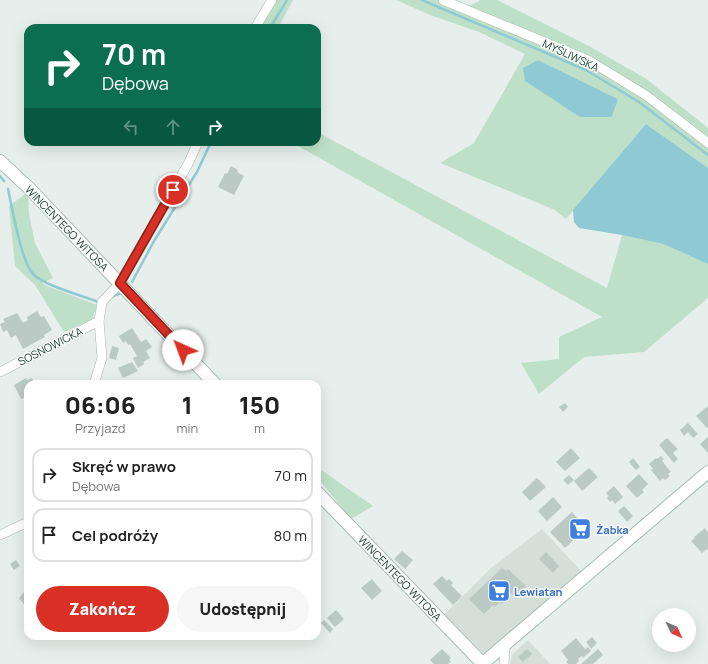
<!DOCTYPE html>
<html lang="pl">
<meta charset="utf-8">
<style>
:root{--surface:#fff;--page:#f6f6f6;--text:#222;--muted:#767676;--line:#e0e0e0;--accent:#d93025}
body{margin:0;font-family:Manrope,sans-serif;background:var(--page);color:var(--text);height:100vh;display:flex;flex-direction:column;font-size:15px;white-space:nowrap}
*{box-sizing:border-box;margin:0}
p{font-size:13px;color:var(--muted)}
.icon{flex:none;width:22px;height:22px;fill:none;stroke:currentColor;stroke-width:2;stroke-linecap:round;stroke-linejoin:round}
.map{position:relative;flex:1;overflow:hidden}
.sheet{position:absolute;left:24px;top:380px;width:297px;height:260px;display:flex;flex-direction:column;background:var(--surface);border-radius:12px;box-shadow:0 4px 16px #0002}
.sheet>*{flex:none}
.top-card{position:absolute;left:24px;top:24px;width:297px;height:122px;border-radius:12px;box-shadow:0 4px 16px #0002;background:#0b6e4f;color:#fff;overflow:hidden}
.needle{width:26px;rotate:134deg}
.tools{position:absolute;left:652px;top:608px;display:grid;gap:8px}
.tools a{display:grid;place-items:center;width:44px;height:44px;border-radius:50%;background:var(--surface);box-shadow:0 4px 16px #0002;font-size:20px}
.pin{position:absolute;display:grid;place-items:center;width:34px;height:34px;color:#fff;margin:-17px;border:2px solid #fff;border-radius:50%;box-shadow:0 1px 4px #0007}
.me{position:absolute;width:44px;margin:-22px;rotate:317deg;stroke-linejoin:round;filter:drop-shadow(0 0 3px #0008)}
.turn{display:flex;align-items:center;gap:14px;height:84px;padding:0 12px;font-size:18px}
.turn .icon{width:52px;height:52px;stroke-width:2.5}
.turn b{display:block;font-size:28px;line-height:34px}
.lanes{display:flex;align-items:center;height:38px;padding:0 12px;background:#0003;justify-content:center;gap:20px;direction:ltr}
.lanes .off{opacity:.35}
.eta{display:flex;justify-content:space-evenly;align-items:center;height:68px;text-align:center}
.eta b{font-size:24px;font-weight:800;line-height:28px}
.cta{display:flex;gap:8px;margin-top:auto;padding:8px 12px}
.cta a{flex:1;height:46px;border-radius:24px;background:var(--accent);color:#fff;font-size:16px;font-weight:800;line-height:46px;text-align:center}
.cta a+a{background:var(--page);color:var(--text)}
ul{padding:0;list-style:none}
li{display:flex;align-items:center;gap:12px;height:54px;margin:0 8px 6px;padding:0 4px;border:2px solid var(--line);border-radius:12px}
li div{flex:1}
li b{display:block;font-size:15px}
li em{font-style:normal}
.map>svg:first-child{display:block}
.built{fill:#d4dfda}
.green{fill:#bfe0c8;fill-rule:evenodd}
.water{fill:#8ec9d4}
.lines{fill:none;stroke-linecap:round;stroke-linejoin:round}
.stream{stroke:#8ec9d4;stroke-width:2.5}
.building{fill:#bbcac4}
.street-casing{stroke:#a8b8b2;stroke-width:10}
.secondary-casing{stroke:#a4bbb3;stroke-width:14}
.street{stroke:#fff;stroke-width:9}
.secondary{stroke:#fff;stroke-width:12}
.route-casing{stroke:#8d1f18;stroke-width:10}
.route{stroke:#d93025;stroke-width:7}
.labels{text-anchor:middle;dominant-baseline:central;stroke-width:3;stroke-linejoin:round;paint-order:stroke}
.street-label{font-size:11px;fill:#24423a;stroke:#f7fbf9}
.shop-label{font-size:11px;font-weight:bold;fill:#366cbe;stroke:#f7fbf9;text-anchor:start}
</style>
<div class="map">
<svg width="708" height="664" viewBox="0 0 708 664">
<rect width="100%" height="100%" fill="#e6efeb"/>
<g class="built">
<polygon points="542,529 581,571 484,654 444,615 491,568"/>
<polygon points="528,640 550,664 510,664 512,655"/>
</g>
<g class="green">
<polygon points="276,0 293,0 278,28 258,28"/>
<path d="M396,0h40l33,6 12,-6h16l90,45 58,33 63,50v40l-62,-44 -80,95 -11,-9 -115,-47 34,-20 51,-89 -46,-22 -49,-17zM538,60l80,39 -6,18z"/>
<polygon points="317,132 607,288 622,235 663,244 708,264 708,298 644,352 584,357 539,394 521,363 559,359 559,337 602,317 291,142 317,142"/>
<polygon points="28,192 29,214 35,243 53,278 42,283 47,286 97,305 92,320 64,332 35,285 15,266 9,206"/>
<polygon points="317,467 373,506 351,519 317,477"/>
</g>
<g class="water">
<polygon points="538,60 618,99 612,117 580,117 525,81 523,68"/>
<polygon points="646,124 708,168 708,264 663,244 622,235 579,228 574,222 573,210"/>
</g>
<g class="lines">
<g class="stream">
<polyline points="422,0 586,70 639,102 708,155"/>
<polyline points="270,28 287,0"/>
<polyline points="0,176 4,181"/>
<path d="M8,189c4,18 13,72 25,85 12,12 48,21 65,28"/>
<polyline points="132,282 154,241 197,172 211,142"/>
<polyline points="111,297 121,293"/>
</g>
</g>
<g class="building">
<polygon points="231,166 238,170 237,172 244,176 234,195 218,187 225,173 227,174"/>
<polygon points="37,311 41,317 44,316 52,330 44,335 45,337 23,349 16,335 11,338 7,330 3,332 0,324 5,322 3,319 17,313 23,323 28,320 27,317"/>
<polygon points="132,328 141,342 146,339 152,347 146,351 150,358 143,362 144,364 138,368 133,358 137,356 130,344 128,345 126,341 123,343 119,336"/>
<polygon points="112,346 119,348 116,360 109,358"/>
<polygon points="132,362 138,371 123,378 118,368"/>
<polygon points="26,378 27,380 32,378 35,384 28,384 28,396 21,399 14,385"/>
<polygon points="565,403 568,407 563,412 559,407"/>
<polygon points="708,406 708,427 707,428 696,416"/>
<polygon points="688,423 698,434 693,438 688,432 684,436 680,430"/>
<polygon points="708,437 708,453 700,444"/>
<polygon points="667,438 678,449 673,453 678,459 674,463 659,445"/>
<polygon points="571,448 580,458 565,471 556,462"/>
<polygon points="661,456 664,459 662,461 671,472 668,474 670,476 665,480 663,478 660,481 651,470 653,469 649,464 656,458 657,459"/>
<polygon points="633,458 640,467 636,470 629,462"/>
<polygon points="589,468 598,477 582,491 574,481"/>
<polygon points="639,474 648,484 642,490 644,492 637,498 626,486"/>
<polygon points="569,475 574,480 568,485 563,480"/>
<polygon points="537,478 546,487 530,501 522,492"/>
<polygon points="614,486 623,497 615,504 612,500 610,502 607,498 609,496 606,493"/>
<polygon points="553,497 562,507 547,521 538,511"/>
<polygon points="624,506 633,516 627,522 618,511"/>
<polygon points="572,512 586,528 565,548 550,532"/>
<polygon points="705,528 708,532 708,551 707,549 702,553 691,541 695,538 694,537"/>
<polygon points="402,551 413,560 405,569 394,559"/>
<polygon points="546,552 559,566 553,573 539,559"/>
<polygon points="16,560 20,566 14,570 10,564"/>
<polygon points="502,568 506,571 508,569 526,586 519,597 518,596 516,598 511,593 502,604 500,602 495,607 493,605 484,614 469,599"/>
<polygon points="442,576 447,581 449,579 453,583 451,585 462,596 453,605 433,584"/>
<polygon points="372,579 382,591 372,600 361,588"/>
<polygon points="27,591 28,593 27,608 19,598 24,592 25,593"/>
<polygon points="336,610 344,619 335,627 327,618"/>
<polygon points="324,620 333,629 330,633 321,623"/>
<polygon points="592,637 597,643 591,649 586,642"/>
<polygon points="576,638 585,649 588,647 591,651 583,658 582,656 578,659 579,661 576,664 568,664 566,662 568,660 561,651"/>
<polygon points="442,649 451,658 449,660 451,662 448,664 434,664 430,660"/>
<polygon points="527,649 532,654 523,662 518,657"/>
<polygon points="598,649 603,655 593,664 581,664"/>
</g>
<g class="lines">
<g class="street-casing">
<g id="street">
<polyline points="443,0 590,61 647,96 708,143"/>
<polyline points="255,28 272,0"/>
<polyline points="0,372 99,321"/>
<polyline points="94,384 102,358 99,321 102,302 120,283 188,164 198,142"/>
<polyline points="0,535 28,522"/>
<polyline points="504,664 505,645"/>
</g>
</g>
<g class="secondary-casing">
<g id="secondary">
<polyline points="0,161 30,189 215,384"/>
<polyline points="317,492 483,664"/>
<polyline points="482,664 708,472"/>
</g>
</g>
<use href="#street" class="street"/>
<use href="#secondary" class="secondary"/>
</g>
<g class="lines">
<g class="route-casing">
<polyline id="route" points="173,190 120,283 183,350"/>
</g>
<use href="#route" class="route"/>
</g>
<defs>
<g id="supermarket-square" transform="scale(1.15)"><rect x="-9" y="-9" width="18" height="18" rx="4" fill="#3f7fe0" stroke="#f7fbf9"/><path d="M-6-5.5h2.5l.6 2H6L4.5 2H-2.5L-4.4-4H-6ZM-1.5 3.2a1.3 1.3 0 1 0 .1 0ZM3 3.2a1.3 1.3 0 1 0 .1 0Z" fill="#fff"/></g>
</defs>
<g fill-rule="evenodd">
<use href="#supermarket-square" x="580" y="529"/>
<use href="#supermarket-square" x="499" y="591"/>
</g>
<g class="labels">
<g class="street-label">
<text transform="translate(571 55) rotate(25)">MYŚLIWSKA</text>
<text transform="translate(67 228) rotate(46)">WINCENTEGO WITOSA</text>
<text transform="translate(50 346) rotate(-27)">SOSNOWICKA</text>
<text transform="translate(400 578) rotate(46)">WINCENTEGO WITOSA</text>
</g>
<g class="shop-label">
<text x="596" y="529">Żabka</text>
<text x="514" y="591">Lewiatan</text>
</g>
</g>
</svg>
<div class="tools">
<a><svg class="needle" viewBox="-14 -14 28 28"><path d="M0-13l5 13h-10z" fill="#e53935"/><path d="M0 13l5-13h-10z" fill="#767676"/></svg></a>
</div>
<div class="pin" style="left:173px;top:190px;background:#d93025"><svg class="icon" aria-label="arrive" viewBox="0 0 24 24"><path d="M6 21V4h12l-3 4 3 4H6"/></svg></div>
<svg class="me" style="left:183px;top:350px" viewBox="-20 -20 40 40"><circle r="19" fill="#fff"/><path d="M0-13L10 11 0 6-10 11z" fill="#d93025"/></svg>
<div class="top-card">
<div class="turn"><svg class="icon" aria-label="right" viewBox="0 0 24 24"><path d="M7 20v-9h11M14 6l5 5-5 5"/></svg><div><b>70 m</b>Dębowa</div></div>
<div class="lanes"><svg class="icon off" aria-label="left" viewBox="0 0 24 24"><path d="M17 20v-9H6M10 6l-5 5 5 5"/></svg><svg class="icon off" aria-label="ahead" viewBox="0 0 24 24"><path d="M12 20V5M6 11l6-6 6 6"/></svg><svg class="icon" aria-label="right" viewBox="0 0 24 24"><path d="M7 20v-9h11M14 6l5 5-5 5"/></svg></div>
</div>
<section class="sheet">
<div class="eta">
<div><b>06:06</b><p>Przyjazd</p></div>
<div><b>1</b><p>min</p></div>
<div><b>150</b><p>m</p></div>
</div>
<ul>
<li><svg class="icon" aria-label="right" viewBox="0 0 24 24"><path d="M7 20v-9h11M14 6l5 5-5 5"/></svg><div><b>Skręć w prawo</b><p>Dębowa</p></div><em>70 m</em></li>
<li><svg class="icon" aria-label="arrive" viewBox="0 0 24 24"><path d="M6 21V4h12l-3 4 3 4H6"/></svg><div><b>Cel podróży</b></div><em>80 m</em></li>
</ul>
<div class="cta"><a>Zakończ</a><a>Udostępnij</a></div>
</section>
</div>
